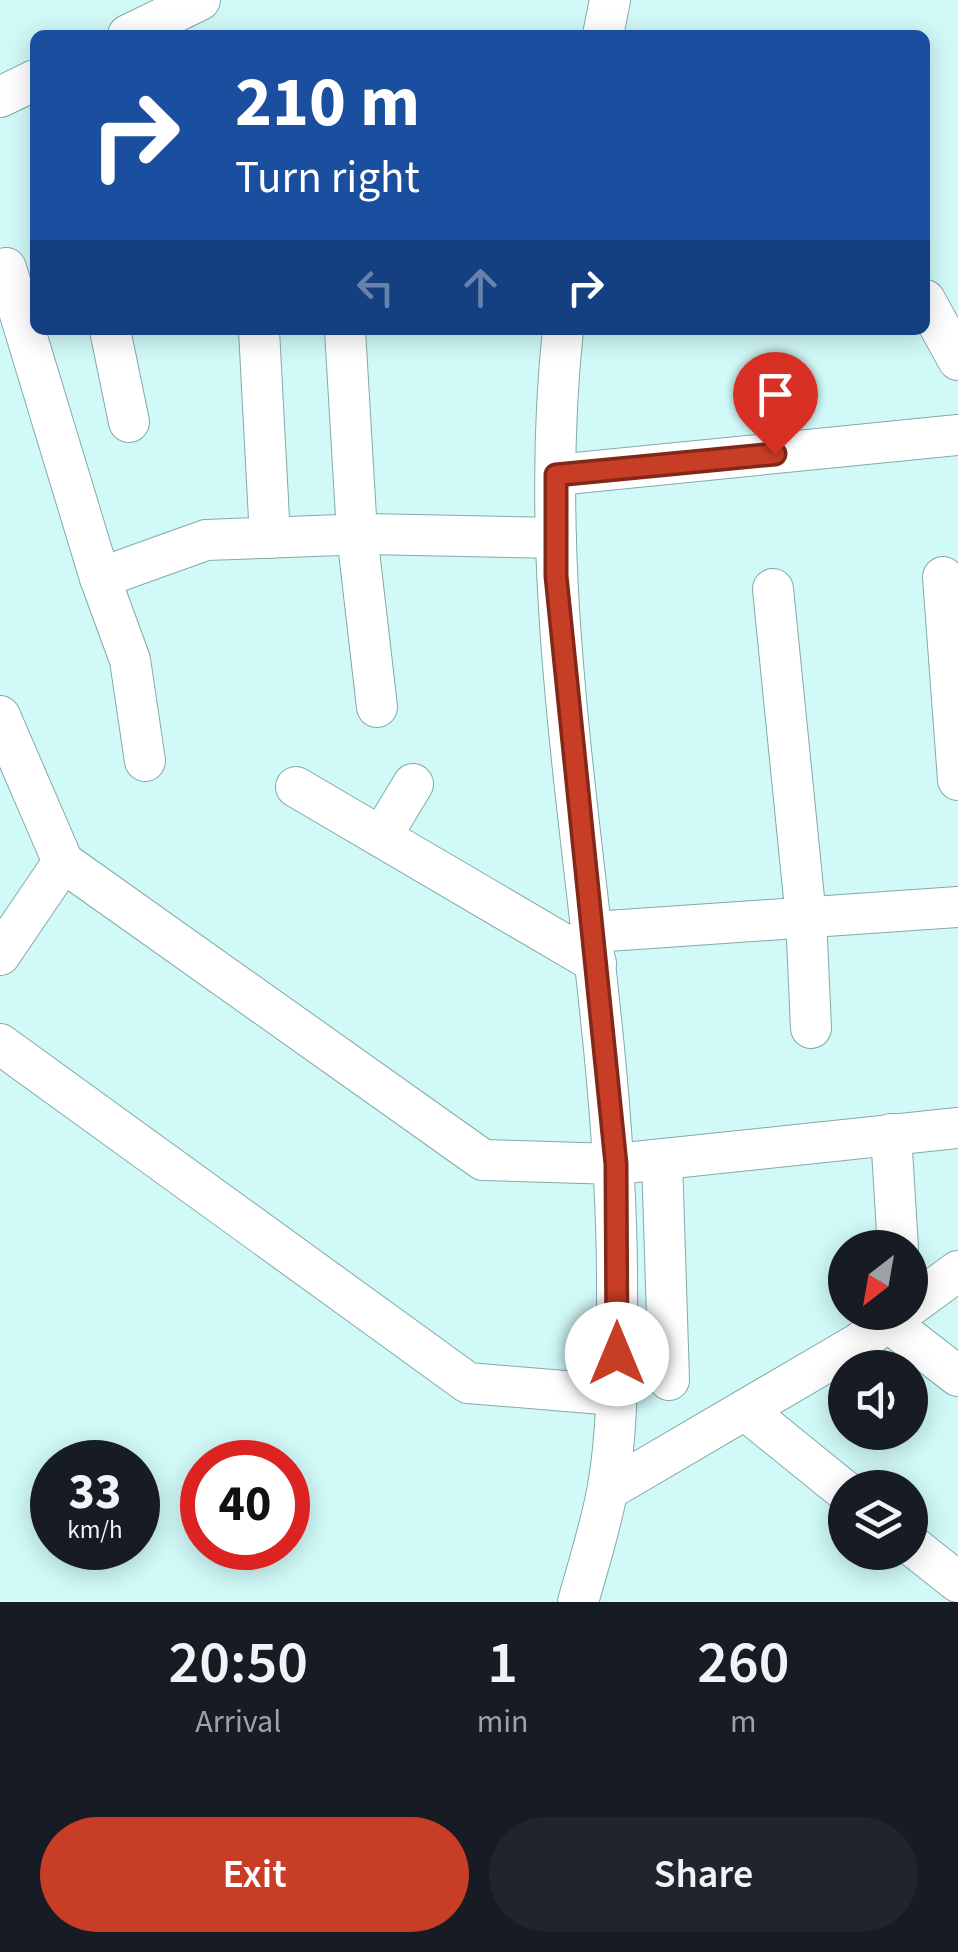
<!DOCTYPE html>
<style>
:root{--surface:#171b24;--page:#20242c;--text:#f1f3f6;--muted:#9ea1a6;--accent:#c83d25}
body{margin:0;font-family:"Source Sans 3",sans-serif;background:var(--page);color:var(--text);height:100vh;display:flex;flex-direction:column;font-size:38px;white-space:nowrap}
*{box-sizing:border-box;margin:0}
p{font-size:32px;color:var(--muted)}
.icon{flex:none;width:55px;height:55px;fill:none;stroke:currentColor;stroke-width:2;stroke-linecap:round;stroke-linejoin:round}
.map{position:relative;height:1602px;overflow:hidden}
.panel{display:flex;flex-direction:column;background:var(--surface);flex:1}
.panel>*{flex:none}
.hud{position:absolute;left:30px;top:30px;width:900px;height:305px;border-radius:15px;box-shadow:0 5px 25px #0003;background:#1a4fa0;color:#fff;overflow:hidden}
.needle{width:65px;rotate:211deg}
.tools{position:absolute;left:828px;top:1230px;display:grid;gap:20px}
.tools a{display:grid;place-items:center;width:100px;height:100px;border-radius:50%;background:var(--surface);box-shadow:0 5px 25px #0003;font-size:50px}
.speed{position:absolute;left:30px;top:1440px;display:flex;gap:20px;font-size:50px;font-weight:700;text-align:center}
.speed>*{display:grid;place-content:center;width:130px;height:130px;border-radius:50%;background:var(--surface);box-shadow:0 5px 25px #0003;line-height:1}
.speed small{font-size:25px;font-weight:400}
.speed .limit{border:15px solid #d22;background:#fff;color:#111}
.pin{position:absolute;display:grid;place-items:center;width:85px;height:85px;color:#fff;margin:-102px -42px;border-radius:50% 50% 50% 0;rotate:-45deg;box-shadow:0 0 10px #0007}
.pin .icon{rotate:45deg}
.me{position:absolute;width:110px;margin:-55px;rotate:0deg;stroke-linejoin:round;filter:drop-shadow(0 0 8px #0008)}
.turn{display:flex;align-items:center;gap:35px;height:210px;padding:0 40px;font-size:45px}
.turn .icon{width:130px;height:130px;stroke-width:2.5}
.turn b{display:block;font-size:70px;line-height:85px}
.lanes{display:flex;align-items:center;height:95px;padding:0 40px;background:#0003;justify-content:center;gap:50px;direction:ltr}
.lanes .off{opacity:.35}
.eta{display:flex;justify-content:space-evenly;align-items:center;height:170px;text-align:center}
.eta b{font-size:60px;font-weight:600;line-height:70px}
.button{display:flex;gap:20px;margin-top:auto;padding:20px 40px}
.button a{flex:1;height:115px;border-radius:60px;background:var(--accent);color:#fff;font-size:40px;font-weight:600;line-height:115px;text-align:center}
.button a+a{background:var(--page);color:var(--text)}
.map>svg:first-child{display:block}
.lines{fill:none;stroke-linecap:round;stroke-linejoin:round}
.minor-casing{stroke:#83aaa9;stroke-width:42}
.minor{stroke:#fff;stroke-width:40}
.route-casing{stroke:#822818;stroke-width:25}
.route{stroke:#c83d25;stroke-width:18}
</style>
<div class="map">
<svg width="958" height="1602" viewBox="0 0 958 1602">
<rect width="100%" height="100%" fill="#d0f9f8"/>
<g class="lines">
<g class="minor-casing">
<g id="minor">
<polyline points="128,35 200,0"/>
<polyline points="603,35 610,0"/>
<polyline points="0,97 35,80"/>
<polyline points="6,268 100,578 130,660 145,761"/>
<polyline points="925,300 958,360"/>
<polyline points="110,330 129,422"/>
<polyline points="259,330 270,538"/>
<polyline points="345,330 357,534 377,707"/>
<path d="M563,330c-34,314 52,629 54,943 0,71 3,149 -10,219 -7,37 -19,74 -29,110"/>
<polyline points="556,475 958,435"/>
<polyline points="943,577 958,780"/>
<polyline points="100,578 206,540 367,534 556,538"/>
<polyline points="773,589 806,918 811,1028"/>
<polyline points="0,716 63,862 483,1160 616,1164 958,1128"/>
<polyline points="296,787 596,963"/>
<polyline points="381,837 413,784"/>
<polyline points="593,932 958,907"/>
<polyline points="0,955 63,862"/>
<polyline points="0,1044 468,1383 614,1395"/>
<polyline points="891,1134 898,1248"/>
<polyline points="662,1160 669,1380"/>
<polyline points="910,1306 958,1271"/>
<polyline points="888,1322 958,1376"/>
<polyline points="745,1410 845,1491"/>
<polyline points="608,1490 859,1343 901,1312"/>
<polyline points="910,1544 958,1582"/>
</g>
</g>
<use href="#minor" class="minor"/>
</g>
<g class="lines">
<g class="route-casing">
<polyline id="route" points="617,1354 616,1164 556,576 556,475 775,454"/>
</g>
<use href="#route" class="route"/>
</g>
</svg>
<div class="tools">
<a><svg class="needle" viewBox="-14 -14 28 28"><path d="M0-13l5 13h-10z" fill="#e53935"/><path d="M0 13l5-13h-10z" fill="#9ea1a6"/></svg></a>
<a><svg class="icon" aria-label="sound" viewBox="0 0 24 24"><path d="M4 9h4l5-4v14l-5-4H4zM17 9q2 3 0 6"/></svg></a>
<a><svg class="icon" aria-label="layers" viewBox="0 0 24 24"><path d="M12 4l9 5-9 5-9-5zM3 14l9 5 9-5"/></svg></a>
</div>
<div class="speed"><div>33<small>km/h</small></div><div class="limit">40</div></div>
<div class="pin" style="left:775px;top:454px;background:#d93025"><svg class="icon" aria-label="arrive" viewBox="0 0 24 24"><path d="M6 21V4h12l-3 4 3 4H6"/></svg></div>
<svg class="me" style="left:617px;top:1354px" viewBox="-20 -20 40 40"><circle r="19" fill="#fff"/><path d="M0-13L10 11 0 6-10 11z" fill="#c83d25"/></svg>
<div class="hud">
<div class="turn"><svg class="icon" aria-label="right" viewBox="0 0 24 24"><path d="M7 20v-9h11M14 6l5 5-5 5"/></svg><div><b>210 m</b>Turn right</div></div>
<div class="lanes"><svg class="icon off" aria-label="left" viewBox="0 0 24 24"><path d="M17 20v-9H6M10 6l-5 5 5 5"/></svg><svg class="icon off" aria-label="ahead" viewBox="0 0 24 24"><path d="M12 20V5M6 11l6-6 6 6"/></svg><svg class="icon" aria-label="right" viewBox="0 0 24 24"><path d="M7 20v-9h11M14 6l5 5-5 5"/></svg></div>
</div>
</div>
<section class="panel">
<div class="eta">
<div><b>20:50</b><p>Arrival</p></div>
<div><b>1</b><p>min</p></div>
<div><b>260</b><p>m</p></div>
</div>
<div class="button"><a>Exit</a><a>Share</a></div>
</section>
